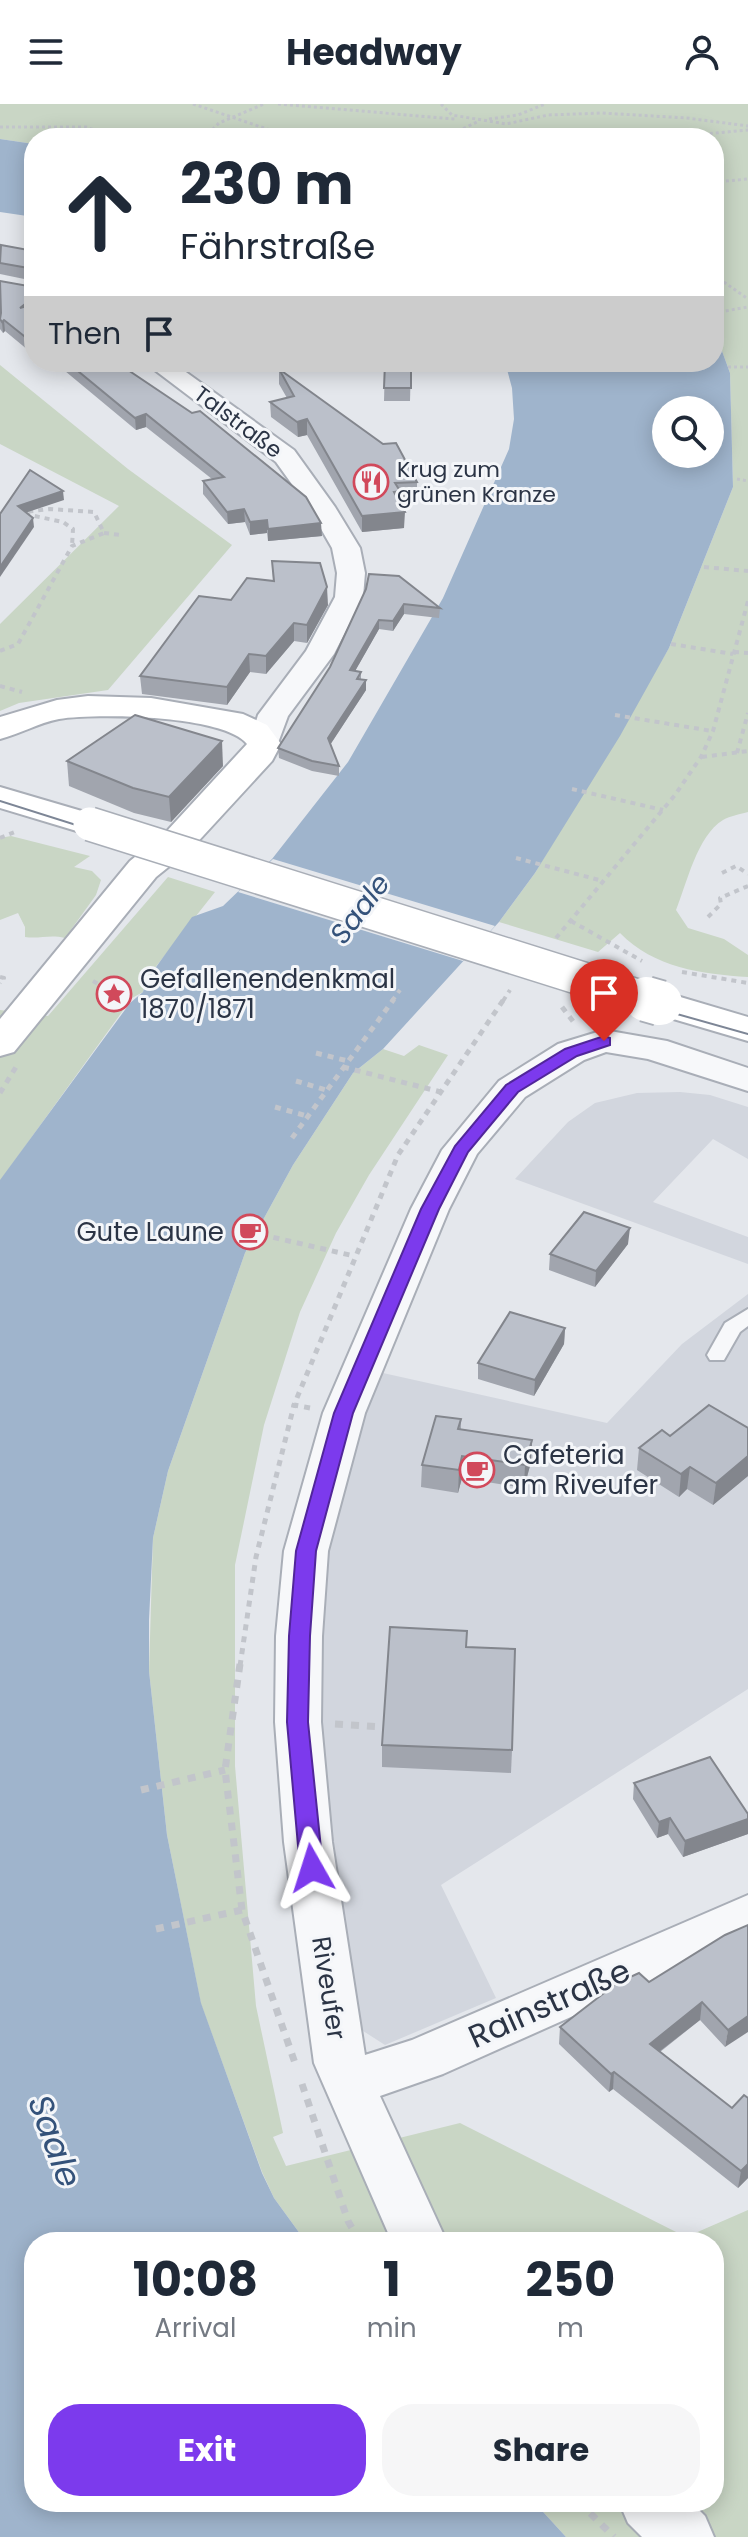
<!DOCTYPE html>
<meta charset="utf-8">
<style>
:root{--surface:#fff;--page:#f6f6f7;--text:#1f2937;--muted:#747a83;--accent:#7c3aed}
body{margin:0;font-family:Poppins,sans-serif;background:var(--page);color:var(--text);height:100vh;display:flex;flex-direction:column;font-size:30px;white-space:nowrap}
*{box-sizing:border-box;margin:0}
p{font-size:26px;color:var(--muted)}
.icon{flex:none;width:44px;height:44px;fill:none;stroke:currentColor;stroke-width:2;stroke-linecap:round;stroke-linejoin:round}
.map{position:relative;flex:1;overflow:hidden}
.panel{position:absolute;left:24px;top:2128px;width:700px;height:280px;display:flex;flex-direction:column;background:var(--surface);border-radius:32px;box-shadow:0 4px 20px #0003}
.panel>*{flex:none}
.banner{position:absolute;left:24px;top:24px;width:700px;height:244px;border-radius:32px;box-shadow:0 4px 20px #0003;background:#fff;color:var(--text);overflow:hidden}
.controls{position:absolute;left:652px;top:292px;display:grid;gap:16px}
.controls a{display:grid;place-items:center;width:72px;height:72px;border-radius:50%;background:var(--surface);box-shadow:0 4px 20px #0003;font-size:40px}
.pin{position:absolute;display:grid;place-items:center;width:68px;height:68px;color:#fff;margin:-82px -34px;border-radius:50% 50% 50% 0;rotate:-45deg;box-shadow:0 0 8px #0007}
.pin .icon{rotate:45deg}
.me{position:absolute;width:88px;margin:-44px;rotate:354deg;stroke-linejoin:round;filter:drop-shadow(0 0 6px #0008)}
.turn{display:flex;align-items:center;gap:28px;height:168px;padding:0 24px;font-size:36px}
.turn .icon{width:104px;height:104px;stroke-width:2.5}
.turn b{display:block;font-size:56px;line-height:68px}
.then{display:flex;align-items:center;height:76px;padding:0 24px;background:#0003;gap:16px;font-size:30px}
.eta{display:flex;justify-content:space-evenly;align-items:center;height:136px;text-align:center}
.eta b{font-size:48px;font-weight:700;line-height:56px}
.cta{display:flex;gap:16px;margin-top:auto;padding:16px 24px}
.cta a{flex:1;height:92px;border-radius:32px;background:var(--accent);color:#fff;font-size:32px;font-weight:700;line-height:92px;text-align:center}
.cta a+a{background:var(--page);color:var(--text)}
header{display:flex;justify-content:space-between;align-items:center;height:104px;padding:0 24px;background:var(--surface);font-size:36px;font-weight:700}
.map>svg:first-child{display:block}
.built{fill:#d2d6de}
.green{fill:#c9d6c5}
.water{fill:#9fb4cc;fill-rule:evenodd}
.pier{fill:#e4e7ec}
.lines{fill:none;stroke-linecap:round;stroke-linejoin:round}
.lane-casing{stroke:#a9aeb7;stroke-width:4}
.street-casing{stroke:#a9aeb7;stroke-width:4}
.secondary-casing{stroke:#a9aeb7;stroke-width:4}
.path-far3{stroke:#c2c5cb;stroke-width:3;stroke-dasharray:3 3;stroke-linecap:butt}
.path-far2{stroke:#c2c5cb;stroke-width:4;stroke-dasharray:5 5;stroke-linecap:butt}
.path-far1{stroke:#c2c5cb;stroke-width:5;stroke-dasharray:6 6;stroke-linecap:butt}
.path{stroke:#c2c5cb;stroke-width:7;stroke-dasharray:8 8;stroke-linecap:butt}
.lane{fill:#f7f8fa;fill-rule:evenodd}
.street{fill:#f7f8fa;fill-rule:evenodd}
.secondary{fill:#fff;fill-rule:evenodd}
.tram{stroke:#7d8696;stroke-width:2}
.secondary-bridge-far1-casing{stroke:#a9aeb7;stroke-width:36;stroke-linecap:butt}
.secondary-bridge-casing{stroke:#a9aeb7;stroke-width:48;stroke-linecap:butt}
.secondary-bridge-far1{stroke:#fff;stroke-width:33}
.secondary-bridge{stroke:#fff;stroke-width:44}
.wall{fill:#a1a5ae}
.shaded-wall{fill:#83868d}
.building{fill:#bbc0ca;stroke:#83868d;stroke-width:2}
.route{fill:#7c3aed;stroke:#51269a;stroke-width:2}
.labels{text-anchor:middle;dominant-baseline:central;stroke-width:6;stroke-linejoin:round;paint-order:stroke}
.far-street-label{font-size:22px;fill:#2b3445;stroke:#f4f6f9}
.far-poi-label{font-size:22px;fill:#2b3445;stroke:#f4f6f9;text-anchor:start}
.poi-label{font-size:26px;fill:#2b3445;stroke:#f4f6f9;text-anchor:start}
.street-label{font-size:26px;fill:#2b3445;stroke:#f4f6f9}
.water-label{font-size:28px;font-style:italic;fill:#34527a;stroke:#f4f6f9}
.near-street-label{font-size:32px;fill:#2b3445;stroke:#f4f6f9}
.near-water-label{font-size:34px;font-style:italic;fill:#34527a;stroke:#f4f6f9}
</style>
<header><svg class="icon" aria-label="menu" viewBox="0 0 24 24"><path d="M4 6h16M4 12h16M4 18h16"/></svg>Headway<svg class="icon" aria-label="person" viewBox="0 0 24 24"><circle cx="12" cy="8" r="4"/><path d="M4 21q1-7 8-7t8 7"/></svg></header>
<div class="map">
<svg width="748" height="2433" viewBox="0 0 748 2433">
<rect width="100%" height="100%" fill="#e4e7ec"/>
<g class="built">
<polygon points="680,988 710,991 748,1003 748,1055 713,1035 653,1098 748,1133 748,1160 515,1075 568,1018 595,999 637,989"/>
<polygon points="748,1190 748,1349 687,1385 713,1401 748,1372 748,1585 441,1781 496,1894 385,1941 346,1916 306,1508 374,1267 607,1319 682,1240"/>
</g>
<g class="green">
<path d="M0,0h748v708c-7,2 -18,4 -25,8 -26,16 -36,63 -47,90l12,18 36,11 24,16v22c-46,-3 -94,-9 -128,-44l-22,19 -99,-30 36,-49 134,-225 64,-161 -3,-114 -16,-44v-191h-680v6l-34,-5z"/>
<polygon points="0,261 128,365 232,441 108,586 19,599 0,607 0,520 119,402 0,340"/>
<path d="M11,732l79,20 -16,11 18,4 9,9 -5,15 -31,43c-15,-4 -25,1 -40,-1v-10l-7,-14 -18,7v-82z"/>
<polygon points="168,773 215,788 146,875 143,888 132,894 0,1077 0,906 48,912"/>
<polygon points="419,941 448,951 369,1071 336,1129 300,1208 264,1321 235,1461 235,1662 256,1902 283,2029 273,2033 286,2062 460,2019 686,2133 748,2106 748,2433 566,2433 534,2398 714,2398 714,2138 306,2138 274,2094 262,2068 201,1900 167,1731 149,1567 153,1434 168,1367 245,1149 293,1061 353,969 383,945 404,952"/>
</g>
<g class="water">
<polygon points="0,35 34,40 34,113 0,108"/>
<path d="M714,225l16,44 3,114 -64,161 -49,88 -85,137 -36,49 -116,127 -30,24 -60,92 -48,88 -77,218 -15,67 -4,82v51l18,164 34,168 61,170 12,25 32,44h-272v260h500l32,35h-566v-1357l130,-177 13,-11 3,-11 46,-64 31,-11 49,-47 76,-97 95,-164 66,-149 5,-30 -2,-31 -7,-26h209zM666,306h44v44h-44z"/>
</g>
<polygon class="pier" points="273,755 495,822 463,857 238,788"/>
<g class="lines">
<g class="lane-casing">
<polygon id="lane" points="748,1205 748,1222 740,1228 724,1256 710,1256 707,1251 725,1219"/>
</g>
<g class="street-casing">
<g id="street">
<polygon points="144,258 172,258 294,346 335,403 360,444 365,469 363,493 334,550 288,612 275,647 264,649 253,647 249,640 258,611 306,547 335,493 337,469 332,444 309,404 276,358"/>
<polygon points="604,926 667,937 748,964 748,987 648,955 606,948 584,956 525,993 477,1050 449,1105 365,1309 328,1447 322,1532 321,1618 332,1738 365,1951 412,1936 748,1791 748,1834 443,1970 380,1992 447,2138 392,2138 314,1959 284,1738 275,1618 276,1532 284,1447 323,1309 411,1105 442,1046 499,977 558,940"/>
<polygon points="619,2398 691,2398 705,2412 714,2433 642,2433 628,2419"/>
</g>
</g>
<g class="secondary-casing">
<g id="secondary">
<path d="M88,592l63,2 92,16 24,11 14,19 -9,17 -80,87 -36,29 -142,175 -14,4v-37l130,-158 36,-29 81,-88c-22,-29 -152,-31 -188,-25 -21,4 -39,15 -59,20v-22l57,-17z"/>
<polygon points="0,683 102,713 108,720 102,727 90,731 0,704"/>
<polygon points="660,887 748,913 748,937 646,907 641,899 646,891"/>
</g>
</g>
<g class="path-far3">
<polyline points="193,0 276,28 308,34"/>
<polyline points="278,0 455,15"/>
<polyline points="441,0 452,11 506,20 548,11 602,9 687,14 748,22"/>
<polyline points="489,15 518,11 545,0"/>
<polyline points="0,23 86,23 116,34"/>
<polyline points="204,34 219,19 264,0"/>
<polyline points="460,34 454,29 479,17"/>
<polyline points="662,34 748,26"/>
<polyline points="714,78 748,75"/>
<polyline points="714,171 748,195"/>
<polyline points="714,209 748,203"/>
<polyline points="728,263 748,263"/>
<polyline points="737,375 748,377"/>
</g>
<g class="path-far2">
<polyline points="25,410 63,418 73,425 72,442"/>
<polyline points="104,429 121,431"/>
<polyline points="704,463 748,467"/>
<polyline points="671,540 733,550"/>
<polyline points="0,547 18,540 72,442 104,429 94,408 50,405 24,408"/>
<polyline points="734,548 748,549"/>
<polyline points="0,582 22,588"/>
<polyline points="615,611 712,627"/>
<polyline points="737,649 748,609"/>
<polyline points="702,653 748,647"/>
<polyline points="572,685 663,706"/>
<polyline points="0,734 17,727"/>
<polyline points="516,754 603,777"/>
<polyline points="722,769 736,762 748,770"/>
<polyline points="708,813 721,800 720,794 748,782"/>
<polyline points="571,817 642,857"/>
<polyline points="556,834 675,691 701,653 713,627 748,497"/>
<polyline points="682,868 748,879"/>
<polyline points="0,873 4,874 0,879"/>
<polyline points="93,877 110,887"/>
<polyline points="392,897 400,886"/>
<polyline points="503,897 510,886"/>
</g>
<g class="path-far1">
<polyline points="562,903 575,920"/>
<polyline points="316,949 348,957"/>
<polyline points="343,963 441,988"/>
<polyline points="296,977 326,986"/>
<polyline points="0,989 16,963"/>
<polyline points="275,1003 307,1012"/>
<polyline points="292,1034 394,895"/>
<polyline points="250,1128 354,1152"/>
<polyline points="310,1304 294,1301 398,1051 504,895"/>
<polyline points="240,1562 256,1453 294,1301"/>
</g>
<g class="path">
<polyline points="240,1560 225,1666 242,1806 295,1959"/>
<polyline points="335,1620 385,1623"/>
<polyline points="141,1686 225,1666"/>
<polyline points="156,1825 242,1806"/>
<polyline points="302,1980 348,2117 360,2138"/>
<polyline points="579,2398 614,2433"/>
</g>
<use href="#lane" class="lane"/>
<use href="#street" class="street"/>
<use href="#secondary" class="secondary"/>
<polyline class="tram" points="0,697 652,903 748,930"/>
<g class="secondary-bridge-far1-casing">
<polyline id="secondary-bridge-far1" points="90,720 653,897"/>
</g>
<g class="secondary-bridge-casing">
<polyline id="secondary-bridge" points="646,895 660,899"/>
</g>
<use href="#secondary-bridge-far1" class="secondary-bridge-far1"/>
<use href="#secondary-bridge" class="secondary-bridge"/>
</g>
<g class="wall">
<polygon points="0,142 34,147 34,177 0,170"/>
<polygon points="34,183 34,251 5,227 3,229 0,225 0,209"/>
<polygon points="42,258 116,258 322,432 268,437 267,429 250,431 245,418 228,420 203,390 203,377 212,375 146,323 136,326 59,262 50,265"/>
<polygon points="385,259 411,259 410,297 384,297"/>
<polygon points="279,265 417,378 417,393 400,394 404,424 362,428 307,331 298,333 271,313 270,298 287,294 279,280"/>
<polygon points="272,457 328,501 307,539 294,537 266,570 250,568 227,601 142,590 140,572 231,496 273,477"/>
<polygon points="366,485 440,504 439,514 404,510 393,527 379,525 355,567 361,568 361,575 366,586 330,641 339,662 339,672 312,667 279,654 278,644 330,563"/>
<polygon points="67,657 223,662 171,718 134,709 69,682"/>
<polygon points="628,1140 595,1183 549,1166 550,1150"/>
<polygon points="565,1224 564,1240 534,1292 478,1275 478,1259"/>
<polygon points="461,1315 461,1325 532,1336 531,1358 524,1384 462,1374 458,1389 421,1383 422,1361"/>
<polygon points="748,1324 748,1372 713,1401 687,1385 679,1393 637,1366 639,1344 670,1332"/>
<polygon points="466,1543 512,1646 511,1669 382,1663 382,1641"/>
<polygon points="634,1679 748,1710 748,1730 683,1753 668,1730 657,1734 633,1695"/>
<polygon points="748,1821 725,1943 700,1916 660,1948 732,2004 748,1994 748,2074 738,2084 613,1985 609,1988 559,1940 560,1923 649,1878"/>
</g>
<g class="shaded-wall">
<polygon points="34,193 34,205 20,204"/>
<polygon points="4,216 5,227 3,229 2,218"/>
<polygon points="49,258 58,258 59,262 50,265"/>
<polygon points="146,310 146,323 136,326 135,314"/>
<polygon points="307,315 307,331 298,333 297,318"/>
<polygon points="63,387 64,396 19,411 18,402"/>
<polygon points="400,387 400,403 394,388"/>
<polygon points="244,405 245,418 228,420 227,408"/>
<polygon points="405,408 404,424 362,428 362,412"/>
<polygon points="33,414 34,423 0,473 0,463"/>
<polygon points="267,416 267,429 250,431 250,418"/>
<polygon points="321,419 322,432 268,437 268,425"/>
<polygon points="327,483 328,501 307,539 307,521"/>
<polygon points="404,500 404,510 393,527 393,517"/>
<polygon points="379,516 379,525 350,576 350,566"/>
<polygon points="294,519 294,537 266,570 266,552"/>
<polygon points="249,550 250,568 227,601 227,583"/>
<polygon points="366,576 366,586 328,644 328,634"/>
<polygon points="222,637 223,662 171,718 169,693"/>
<polygon points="630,1124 628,1140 595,1183 596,1167"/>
<polygon points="565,1224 564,1240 534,1292 535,1276"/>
<polygon points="532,1336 531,1358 524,1384 525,1361"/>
<polygon points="462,1352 462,1374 458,1389 459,1366"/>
<polygon points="748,1352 748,1372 713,1401 716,1379"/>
<polygon points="690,1363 687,1385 679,1393 681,1370"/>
<polygon points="670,1714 668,1730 657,1734 659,1718"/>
<polygon points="748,1715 748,1730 683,1753 685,1737"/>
<polygon points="702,1898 700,1916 647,1957 650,1940"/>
<polygon points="748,1912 748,1928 725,1943 728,1926"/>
<polygon points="614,1968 613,1985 609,1988 611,1970"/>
<polygon points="748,2060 748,2074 738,2084 741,2067"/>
</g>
<g class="building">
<polygon points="1,141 34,147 34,165 0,159"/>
<polygon points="0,177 34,183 34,193 20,204 34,200 34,240 4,216 2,218 0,215 1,209"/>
<polygon points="67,258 116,258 192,309 200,307 306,393 321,419 268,425 267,416 250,418 244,405 227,408 203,377 224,373 146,310 135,314"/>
<polygon points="385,259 411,259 411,284 384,284"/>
<polygon points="279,265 383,340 396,339 417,378 395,379 400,387 394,388 405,408 362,412 307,315 297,318 270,298 294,292"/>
<polygon points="30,366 63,387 18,402 33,414 0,463 0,410"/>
<polygon points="272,457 320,459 327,483 307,521 294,519 266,552 249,550 227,583 140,572 199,492 231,496 247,474 274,477"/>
<polygon points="369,470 399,472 440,504 404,500 393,517 379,516 350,566 361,568 357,575 366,576 328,634 339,662 312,657 278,644 330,563 366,485"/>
<polygon points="135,611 222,637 169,693 133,684 67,657"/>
<polygon points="584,1108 630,1124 596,1167 550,1150"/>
<polygon points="510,1208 565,1224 535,1276 478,1259"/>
<polygon points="709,1301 748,1324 748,1352 716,1379 690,1363 681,1370 639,1344 662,1326 670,1332"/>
<polygon points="436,1312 461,1315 458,1325 532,1336 525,1361 462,1352 459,1366 422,1361"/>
<polygon points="390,1523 467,1527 466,1543 515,1545 512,1646 382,1641"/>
<polygon points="710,1653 748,1710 748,1715 685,1737 670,1714 659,1718 634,1679"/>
<polygon points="748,1821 748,1912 728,1926 702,1898 650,1940 732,2004 744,1991 748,1994 748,2060 741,2067 614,1968 611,1970 560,1923 617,1879 639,1869 649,1878 725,1831"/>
</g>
<polygon class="route" points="604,932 610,934 610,941 577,952 518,988 468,1048 439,1105 353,1309 316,1447 310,1532 308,1618 323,1764 319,1770 312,1773 304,1770 300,1764 287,1618 289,1532 296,1447 334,1309 421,1105 455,1042 506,981 565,945"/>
<defs>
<g id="restaurant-ring" transform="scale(1.8)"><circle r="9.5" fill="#f4f6f9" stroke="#d1495b" stroke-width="1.5"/><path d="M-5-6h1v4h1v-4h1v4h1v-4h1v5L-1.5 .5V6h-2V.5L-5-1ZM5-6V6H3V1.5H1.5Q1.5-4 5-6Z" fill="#d1495b"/></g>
<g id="sight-ring" transform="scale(1.8)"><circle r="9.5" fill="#f4f6f9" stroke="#d1495b" stroke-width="1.5"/><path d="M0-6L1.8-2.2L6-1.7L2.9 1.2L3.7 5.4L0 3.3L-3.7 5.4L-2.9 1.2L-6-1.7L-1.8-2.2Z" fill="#d1495b"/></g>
<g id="cafe-ring" transform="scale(1.8)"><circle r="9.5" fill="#f4f6f9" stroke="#d1495b" stroke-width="1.5"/><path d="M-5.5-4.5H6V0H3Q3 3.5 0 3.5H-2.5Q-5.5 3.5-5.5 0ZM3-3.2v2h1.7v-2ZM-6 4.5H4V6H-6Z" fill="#d1495b"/></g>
</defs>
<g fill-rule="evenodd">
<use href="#restaurant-ring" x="371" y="378"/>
<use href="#sight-ring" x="114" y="890"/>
<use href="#cafe-ring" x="250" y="1128"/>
<use href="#cafe-ring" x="477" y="1366"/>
</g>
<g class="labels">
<g class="far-street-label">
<text transform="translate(238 318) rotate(37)">Talstraße</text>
</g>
<g class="far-poi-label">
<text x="397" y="365">Krug zum<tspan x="397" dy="25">grünen Kranze</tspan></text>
</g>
<g class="poi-label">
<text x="140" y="875">Gefallenendenkmal<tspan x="140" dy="30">1870/1871</tspan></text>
<text x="224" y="1128" text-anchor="end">Gute Laune</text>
<text x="503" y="1351">Cafeteria<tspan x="503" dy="30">am Riveufer</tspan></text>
</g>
<g class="street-label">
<text transform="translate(329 1884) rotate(81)">Riveufer</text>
</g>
<g class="water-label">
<text transform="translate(360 805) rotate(-53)">Saale</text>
</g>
<g class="near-street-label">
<text transform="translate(549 1899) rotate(-24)">Rainstraße</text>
</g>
<g class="near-water-label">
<text transform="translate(55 2037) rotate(70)">Saale</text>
</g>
</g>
</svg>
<div class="controls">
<a><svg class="icon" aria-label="search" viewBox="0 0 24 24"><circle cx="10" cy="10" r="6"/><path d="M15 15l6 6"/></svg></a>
</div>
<div class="pin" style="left:604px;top:937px;background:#d93025"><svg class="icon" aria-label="arrive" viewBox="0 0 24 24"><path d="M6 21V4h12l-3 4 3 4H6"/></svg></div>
<svg class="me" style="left:312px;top:1764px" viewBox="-20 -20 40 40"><path d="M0-17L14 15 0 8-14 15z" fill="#7c3aed" stroke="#fff" stroke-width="4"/></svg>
<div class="banner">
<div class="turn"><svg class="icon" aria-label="ahead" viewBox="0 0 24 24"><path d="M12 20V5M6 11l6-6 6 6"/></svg><div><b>230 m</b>Fährstraße</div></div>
<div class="then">Then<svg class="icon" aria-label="arrive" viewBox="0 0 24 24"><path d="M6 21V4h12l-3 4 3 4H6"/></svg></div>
</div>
<section class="panel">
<div class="eta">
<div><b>10:08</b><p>Arrival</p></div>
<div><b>1</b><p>min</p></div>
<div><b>250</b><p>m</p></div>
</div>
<div class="cta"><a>Exit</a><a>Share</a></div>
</section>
</div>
